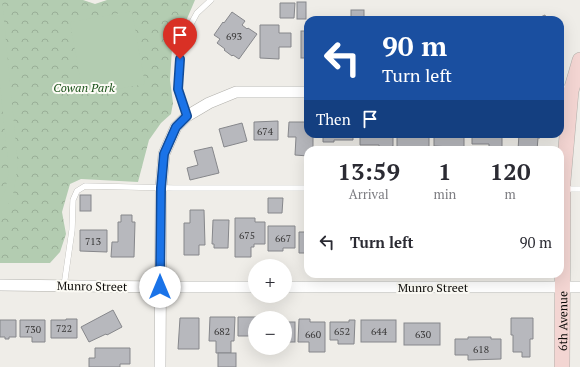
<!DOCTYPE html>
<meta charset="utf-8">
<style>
:root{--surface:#fff;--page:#f2f2f3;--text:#2b2b33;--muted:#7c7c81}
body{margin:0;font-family:"PT Serif",serif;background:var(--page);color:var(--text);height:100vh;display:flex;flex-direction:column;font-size:15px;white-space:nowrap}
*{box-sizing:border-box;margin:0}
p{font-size:13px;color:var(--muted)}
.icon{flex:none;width:22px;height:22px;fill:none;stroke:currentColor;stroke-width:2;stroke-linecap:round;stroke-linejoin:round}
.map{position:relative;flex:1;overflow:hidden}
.side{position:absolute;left:304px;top:146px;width:260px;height:132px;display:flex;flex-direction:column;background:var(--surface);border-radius:12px;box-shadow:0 4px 16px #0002}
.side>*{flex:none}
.hud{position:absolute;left:304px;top:16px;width:260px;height:122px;border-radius:12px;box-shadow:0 4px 16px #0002;background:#1a4fa0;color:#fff;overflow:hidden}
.tools{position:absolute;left:248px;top:259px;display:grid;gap:8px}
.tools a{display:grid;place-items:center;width:44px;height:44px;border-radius:50%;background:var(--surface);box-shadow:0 4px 16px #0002;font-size:20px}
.pin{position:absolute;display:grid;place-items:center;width:34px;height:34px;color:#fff;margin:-41px -17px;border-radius:50% 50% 50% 0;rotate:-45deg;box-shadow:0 0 4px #0007}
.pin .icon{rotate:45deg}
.me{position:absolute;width:44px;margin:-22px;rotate:0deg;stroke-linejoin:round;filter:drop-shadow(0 0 3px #0008)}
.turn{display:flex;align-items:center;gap:14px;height:84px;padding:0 12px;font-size:18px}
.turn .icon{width:52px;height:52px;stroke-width:2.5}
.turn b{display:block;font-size:28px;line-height:34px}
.then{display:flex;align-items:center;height:38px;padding:0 12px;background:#0003;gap:8px;font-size:15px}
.eta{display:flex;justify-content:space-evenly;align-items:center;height:68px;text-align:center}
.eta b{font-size:24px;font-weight:700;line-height:28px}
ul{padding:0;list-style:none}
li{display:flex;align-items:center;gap:12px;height:56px;padding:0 12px}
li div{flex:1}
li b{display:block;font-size:15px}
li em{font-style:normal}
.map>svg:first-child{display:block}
.forest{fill:url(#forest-crowns)}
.pitch{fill:#b3ccb1}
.building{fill:#b7b8bd;stroke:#86878b}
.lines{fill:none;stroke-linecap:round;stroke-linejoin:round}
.lane-casing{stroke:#b1b0ab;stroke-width:6}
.street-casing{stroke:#b1b0ab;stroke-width:12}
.secondary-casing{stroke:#b1b0ab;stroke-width:16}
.lane{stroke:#fff;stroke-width:5.5}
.street{stroke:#fff;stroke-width:11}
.secondary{stroke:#f3d5d2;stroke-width:15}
.route-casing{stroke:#114b97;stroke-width:10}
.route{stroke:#1a73e8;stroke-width:7}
.labels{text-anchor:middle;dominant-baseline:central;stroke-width:4;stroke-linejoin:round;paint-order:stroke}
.number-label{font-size:10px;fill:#373636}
.park-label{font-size:12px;font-style:italic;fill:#1c531b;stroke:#fcfbf5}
.street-label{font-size:12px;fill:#0c0b09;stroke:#fcfbf5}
</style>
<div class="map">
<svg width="580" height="367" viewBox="0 0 580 367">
<defs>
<pattern id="forest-crowns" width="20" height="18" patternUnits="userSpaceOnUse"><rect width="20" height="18" fill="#b3ccb1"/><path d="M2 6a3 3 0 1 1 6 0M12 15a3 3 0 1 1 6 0" fill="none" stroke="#99ae97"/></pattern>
</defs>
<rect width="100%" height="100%" fill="#efede8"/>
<polygon class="forest" points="0,0 83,0 95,4 107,0 195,0 186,21 173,33 170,80 173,103 171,114 161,123 149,140 138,182 81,179 70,184 62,212 66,234 60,252 50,263 0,263"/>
<g class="pitch">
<polygon points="0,0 2,0 18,165 13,195 4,212 0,216 0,201 5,191 9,171 0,85"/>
<polygon points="132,11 145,84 83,95 70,22"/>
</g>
<g class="building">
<rect x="297" y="2" width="9" height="17"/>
<polygon points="280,3 295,3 294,18 280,18"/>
<rect x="351" y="10" width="13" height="10"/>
<polygon points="232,12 245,21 242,25 247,29 248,28 257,34 239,59 233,55 232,56 224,50 225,49 217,43 220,39 214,35 223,22 224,23"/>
<polygon points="545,15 547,20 534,20"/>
<polygon points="260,25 279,25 279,33 291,33 291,47 279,47 279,59 260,58"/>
<rect x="301" y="31" width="7" height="27"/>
<polygon points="278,121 278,140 254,140 254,122"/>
<polygon points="289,122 308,122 308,134 321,134 321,137 313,137 313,150 308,150 308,156 295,155 296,137 288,137"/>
<polygon points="242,123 247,141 224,147 219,129"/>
<polygon points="323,134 353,134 353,140 334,140 334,142 323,142"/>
<polygon points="360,134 393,134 393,146 392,146 392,150 379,150 379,145 360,145"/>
<rect x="397" y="134" width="32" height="13"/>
<polygon points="434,134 464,134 464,150 451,150 451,147 434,146"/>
<polygon points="472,134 502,134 502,150 489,150 489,144 472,144"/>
<polygon points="519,134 540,134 540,138 538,138 537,150 518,150"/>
<polygon points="212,147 219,173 190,180 187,168 198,165 194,151"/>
<rect x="80" y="195" width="11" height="16"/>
<polygon points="268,198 283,198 282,213 268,213"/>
<polygon points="190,210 204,210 205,245 199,245 199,255 184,255 184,223 190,223"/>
<polygon points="121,215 132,215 132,222 135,222 134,257 111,257 112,242 118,242 118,222 121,222"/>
<polygon points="235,218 255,218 255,222 265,222 265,244 254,244 254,247 251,247 251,257 235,257"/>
<polygon points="213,220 229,220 228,248 214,248 214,244 212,244"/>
<polygon points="268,226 295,226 295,248 283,248 283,251 268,251"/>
<polygon points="80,230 107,230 107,252 80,251"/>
<polygon points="299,232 308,232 308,255 306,255 306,253 299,253"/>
<polygon points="113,310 122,327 107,335 106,334 89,342 81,327"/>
<polygon points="210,317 235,317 234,341 231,341 231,353 216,353 216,341 209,341"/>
<polygon points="238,317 266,317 266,318 255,318 255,336 238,336"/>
<polygon points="180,318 199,318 199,349 178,349"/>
<polygon points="511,318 533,318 533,339 530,339 530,357 522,357 522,352 513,352 513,335 511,335"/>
<polygon points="66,319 77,319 77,338 51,338 51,320 66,320"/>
<polygon points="299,319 310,319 310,322 325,322 325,352 309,352 309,342 298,342"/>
<polygon points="0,320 16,320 16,337 9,337 9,339 5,339 5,337 0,337"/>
<polygon points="20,320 45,320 45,342 32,342 32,337 20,337"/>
<polygon points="349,320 355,320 354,344 338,344 338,340 330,340 330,322 349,322"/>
<rect x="361" y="320" width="35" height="22"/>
<rect x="285" y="322" width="10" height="20"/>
<rect x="404" y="323" width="36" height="22"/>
<polygon points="468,337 491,337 491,339 501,339 501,359 468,360 468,355 455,355 455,339 468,339"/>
<polygon points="95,348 130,348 130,364 120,364 120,367 89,367 89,358 95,358"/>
<rect x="218" y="353" width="18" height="14"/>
</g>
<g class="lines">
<g class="lane-casing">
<g id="lane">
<polyline points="187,116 178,89 180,44 197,13 211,0"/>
<polyline points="564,189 580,189"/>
<polyline points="64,286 72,230 73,200 77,191 85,186 173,188 308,188"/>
</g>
</g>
<g class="street-casing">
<g id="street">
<polyline points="560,91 571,91"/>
<polyline points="0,285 160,287 255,287"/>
<polyline points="285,287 580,287"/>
<polyline points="160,367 161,188 164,154 176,127 187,116 209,103 236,92 308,92"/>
</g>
</g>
<g class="secondary-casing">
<g id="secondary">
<path id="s1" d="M562,367l1,-186 8,-90 9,-31"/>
</g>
</g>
<use href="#lane" class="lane"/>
<use href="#street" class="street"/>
<use href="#secondary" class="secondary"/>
</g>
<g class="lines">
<g class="route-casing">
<polyline id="route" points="160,287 161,188 164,154 176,127 187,116 178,89 180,59"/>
</g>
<use href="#route" class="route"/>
</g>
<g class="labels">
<g class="number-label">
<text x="234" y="36">693</text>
<text x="265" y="131">674</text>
<text x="247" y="235">675</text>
<text x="283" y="238">667</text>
<text x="93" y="241">713</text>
<text x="64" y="328">722</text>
<text x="33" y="329">730</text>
<text x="222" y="331">682</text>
<text x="342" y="331">652</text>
<text x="379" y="331">644</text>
<text x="313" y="334">660</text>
<text x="423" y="334">630</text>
<text x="481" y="349">618</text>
</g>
<g class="park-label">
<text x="84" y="87">Cowan Park</text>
</g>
<g class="street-label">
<text transform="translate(92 286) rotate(1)">Munro Street</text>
<text x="433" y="287">Munro Street</text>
<text stroke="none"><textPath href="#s1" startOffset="46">6th Avenue</textPath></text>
</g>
</g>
</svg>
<div class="tools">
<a>+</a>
<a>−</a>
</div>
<div class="pin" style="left:180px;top:59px;background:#d93025"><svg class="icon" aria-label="arrive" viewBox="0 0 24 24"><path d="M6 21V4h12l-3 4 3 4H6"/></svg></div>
<svg class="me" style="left:160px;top:287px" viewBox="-20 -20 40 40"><circle r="19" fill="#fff"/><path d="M0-13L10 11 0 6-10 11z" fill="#1a73e8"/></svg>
<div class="hud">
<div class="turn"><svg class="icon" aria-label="left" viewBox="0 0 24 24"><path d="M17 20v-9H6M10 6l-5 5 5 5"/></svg><div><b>90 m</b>Turn left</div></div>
<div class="then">Then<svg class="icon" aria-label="arrive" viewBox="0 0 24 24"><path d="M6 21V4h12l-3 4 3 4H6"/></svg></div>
</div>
<section class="side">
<div class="eta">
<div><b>13:59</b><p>Arrival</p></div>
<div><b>1</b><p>min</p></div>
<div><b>120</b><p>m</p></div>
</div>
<ul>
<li><svg class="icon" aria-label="left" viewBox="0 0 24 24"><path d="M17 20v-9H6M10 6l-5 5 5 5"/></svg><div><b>Turn left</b></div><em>90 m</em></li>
</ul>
</section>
</div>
